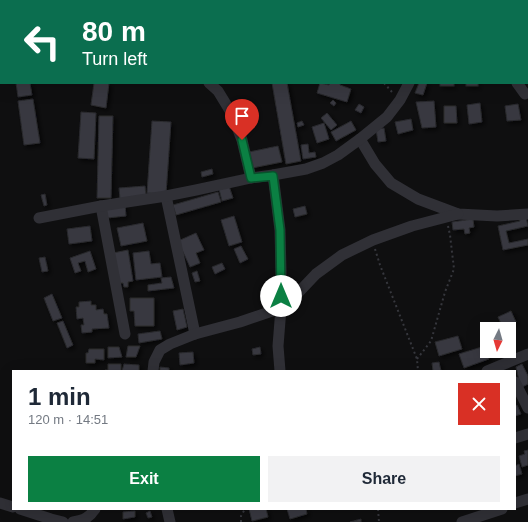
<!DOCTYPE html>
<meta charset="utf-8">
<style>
:root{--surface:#fff;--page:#f2f2f3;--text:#1f2937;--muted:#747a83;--accent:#0b8043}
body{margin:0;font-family:Arial,sans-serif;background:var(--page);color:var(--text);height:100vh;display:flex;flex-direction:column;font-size:15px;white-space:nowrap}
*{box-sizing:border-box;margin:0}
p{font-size:13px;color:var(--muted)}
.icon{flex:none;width:22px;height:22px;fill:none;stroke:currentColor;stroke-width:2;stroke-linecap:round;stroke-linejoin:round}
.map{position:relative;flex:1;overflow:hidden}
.side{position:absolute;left:12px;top:370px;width:504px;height:140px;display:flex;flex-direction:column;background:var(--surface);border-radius:0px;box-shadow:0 4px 16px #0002}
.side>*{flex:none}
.top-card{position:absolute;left:0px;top:0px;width:528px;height:84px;box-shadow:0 4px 16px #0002;background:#0b6e4f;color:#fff;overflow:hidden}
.needle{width:26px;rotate:185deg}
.buttons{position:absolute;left:480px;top:322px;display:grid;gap:8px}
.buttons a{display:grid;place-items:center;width:36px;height:36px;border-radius:0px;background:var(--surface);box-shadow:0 4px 16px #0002;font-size:20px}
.pin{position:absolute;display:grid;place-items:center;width:34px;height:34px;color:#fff;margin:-41px -17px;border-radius:50% 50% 50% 0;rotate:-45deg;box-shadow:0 0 4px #0007}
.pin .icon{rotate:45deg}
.me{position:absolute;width:44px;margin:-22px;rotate:0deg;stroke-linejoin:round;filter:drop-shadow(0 0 3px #0008)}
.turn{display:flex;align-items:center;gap:14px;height:84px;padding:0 16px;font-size:18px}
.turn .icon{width:52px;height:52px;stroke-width:2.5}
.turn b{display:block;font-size:28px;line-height:34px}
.round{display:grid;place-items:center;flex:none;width:42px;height:42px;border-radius:0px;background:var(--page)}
.head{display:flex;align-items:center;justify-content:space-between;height:68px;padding:0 16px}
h1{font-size:24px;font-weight:700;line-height:30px}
.cta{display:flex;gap:8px;margin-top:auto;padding:8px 16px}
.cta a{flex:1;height:46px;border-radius:0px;background:var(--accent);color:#fff;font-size:16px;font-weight:700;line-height:46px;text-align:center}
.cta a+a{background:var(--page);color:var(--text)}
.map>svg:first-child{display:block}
.building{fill:#38393f;stroke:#29292d;filter:url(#shadow)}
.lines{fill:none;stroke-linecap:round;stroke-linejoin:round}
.path{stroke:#36373d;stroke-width:2;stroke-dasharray:2 3;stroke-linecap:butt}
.minor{stroke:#303036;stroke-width:11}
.route-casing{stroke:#07532c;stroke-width:10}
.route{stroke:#0b8043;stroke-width:7}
</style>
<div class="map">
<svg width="528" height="522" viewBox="0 0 528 522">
<defs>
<filter id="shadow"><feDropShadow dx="2.5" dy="2.5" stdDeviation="2" flood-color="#0009"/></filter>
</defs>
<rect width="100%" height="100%" fill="#0f0f10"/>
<g class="building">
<polygon points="527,8 528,10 528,28 527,29"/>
<polygon points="16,83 30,83 32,95 18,97"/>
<polygon points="94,83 109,83 106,108 91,105"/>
<polygon points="272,83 287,83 301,161 286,164"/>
<polygon points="320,83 329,85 330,83 340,83 340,85 351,89 347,102 317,93"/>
<polygon points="419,83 427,83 423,95 415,93"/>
<rect x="440" y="83" width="14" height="3"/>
<rect x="466" y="83" width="12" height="3"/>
<polygon points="33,99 40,143 24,145 18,101"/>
<polygon points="333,100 336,103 334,106 330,103"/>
<polygon points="434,101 436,127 422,128 416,102"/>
<polygon points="480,103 482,122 469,124 467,105"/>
<polygon points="359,104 364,107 361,113 355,110"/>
<polygon points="518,104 521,120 507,121 505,106"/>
<polygon points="444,106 456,106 457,123 444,123"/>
<polygon points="81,112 96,113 94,159 78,158"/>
<polygon points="327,113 337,125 331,130 321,118"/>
<polygon points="99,116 113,116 111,198 97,198"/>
<polygon points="411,119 413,130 398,134 395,122"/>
<polygon points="152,121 171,122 166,194 147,193"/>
<polygon points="302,121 304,125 298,127 297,123"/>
<polygon points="351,121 356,130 336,141 331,132"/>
<polygon points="324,123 329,139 317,143 312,127"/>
<polygon points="384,128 386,141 378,142 376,129"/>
<polygon points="308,144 309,153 315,152 316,157 303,159 301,145"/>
<polygon points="278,146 282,162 252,168 249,152"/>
<polygon points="212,169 213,174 202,177 201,172"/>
<polygon points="145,186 146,197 120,199 119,188"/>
<polygon points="229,186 233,198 222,201 219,189"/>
<polygon points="218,192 221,202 176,215 173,205"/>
<polygon points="45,194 47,205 44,206 41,195"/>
<polygon points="125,204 126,216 107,218 100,206"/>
<polygon points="305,206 307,214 295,217 293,209"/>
<polygon points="234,216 242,242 229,246 221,220"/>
<polygon points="526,217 528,226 506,231 509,243 528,239 528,245 503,250 498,226 520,221 519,218"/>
<polygon points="473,219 474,227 469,228 470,233 465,234 464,229 453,230 452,222"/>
<polygon points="143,223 147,241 121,246 117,228"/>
<polygon points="90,226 92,241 69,244 67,229"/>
<polygon points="196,233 204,250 196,253 200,263 190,267 178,241"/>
<polygon points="241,246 248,259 240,263 234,249"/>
<polygon points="128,250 133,281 128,282 128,287 124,287 123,283 118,283 113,253"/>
<polygon points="90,251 96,269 88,272 85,261 78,263 81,271 75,273 70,258"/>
<polygon points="149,251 151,264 160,263 162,277 136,280 133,253"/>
<polygon points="45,257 48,271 42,272 39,258"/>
<polygon points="222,263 225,269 215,274 212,267"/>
<polygon points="197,271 200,281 195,282 192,273"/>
<polygon points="171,277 174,288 148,291 148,285 162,283 161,278"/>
<polygon points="52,294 62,318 53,321 44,298"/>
<polygon points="130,298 154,298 154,326 135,326 134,311 130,311"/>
<polygon points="91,301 91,305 96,305 96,310 103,309 104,314 107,314 109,328 92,329 92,332 82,333 81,325 84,325 83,318 77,319 76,307 79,307 79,302"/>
<polygon points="183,309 187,327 177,330 173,311"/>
<polygon points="511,311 516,322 503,328 498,317"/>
<polygon points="63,321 73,345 67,348 57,323"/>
<polygon points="160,331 162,339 139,343 138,334"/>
<polygon points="458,336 462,349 439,356 435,342"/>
<polygon points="128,346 140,346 136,357 126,357"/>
<polygon points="485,346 489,359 464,368 459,354"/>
<polygon points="108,347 119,347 122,357 108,358"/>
<polygon points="260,347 261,354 253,355 252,349"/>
<polygon points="89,349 104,349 104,360 95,359 95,363 86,363 86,353 88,353"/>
<polygon points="193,352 194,363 180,365 179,353"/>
<polygon points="439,362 441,371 433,371 432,363"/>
<polygon points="108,364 121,364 121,371 105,371 105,370 108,370"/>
<polygon points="124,364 139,365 139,371 122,371"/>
<polygon points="522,364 528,376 528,384 522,387 519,380 516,367"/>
<polygon points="160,367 169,368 169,371 160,371"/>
<polygon points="515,405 515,406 517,405 521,414 515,416"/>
<polygon points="528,450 528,465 522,467 519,456 525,454 524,451"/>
<polygon points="519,464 522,474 515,476 515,466"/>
<polygon points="249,509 266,509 268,517 252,521"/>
<polygon points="287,509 306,509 307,514 290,519"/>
<polygon points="135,511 135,517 123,519 123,512"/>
<polygon points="150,511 152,517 148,518 146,513"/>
<polygon points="361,519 361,522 350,522"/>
</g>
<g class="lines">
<g class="path">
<polyline points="275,0 290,1"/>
<polyline points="384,83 392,92"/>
<polyline points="375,249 380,265 417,359 418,371"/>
<polyline points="417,359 431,341 445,292 454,269 450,235 448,226"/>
<polyline points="378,509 379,522"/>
<polyline points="241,522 241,516 245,509"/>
</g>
<g class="minor">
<polyline points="50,0 52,1"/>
<polyline points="475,0 475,1"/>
<polyline points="452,1 453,0"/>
<polyline points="209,83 218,91 232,114 242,140 251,178"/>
<polyline points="517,83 525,94"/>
<polyline points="360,139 375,164 391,183 418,199 458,214 497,216 528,214"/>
<polyline points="273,175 280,230 281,272 281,308 278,346 280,371"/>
<polyline points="166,196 195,334"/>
<polyline points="101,206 125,334"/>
<polyline points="39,218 101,206 166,196 196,190 251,178 273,175 306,169 323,163 338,155 360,139 387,117 400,100 409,83"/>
<polyline points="153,371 154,362 160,350 170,344 195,334 240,322 281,308 297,294 316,274 342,255 373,240 412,226 458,214"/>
<polyline points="487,371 528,354"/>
<polyline points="515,382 528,408"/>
<polyline points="515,438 528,434"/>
<polyline points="0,503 13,507"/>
<polyline points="515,503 528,499"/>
<polyline points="20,509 51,519 63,522"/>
<polyline points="167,509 170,522"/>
<path d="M73,522c11,-2 16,-4 22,-13"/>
<polyline points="462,522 502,509"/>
</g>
</g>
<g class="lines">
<g class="route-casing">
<polyline id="route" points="242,140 251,178 273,176 280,230 281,296"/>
</g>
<use href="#route" class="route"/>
</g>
</svg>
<div class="buttons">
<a><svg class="needle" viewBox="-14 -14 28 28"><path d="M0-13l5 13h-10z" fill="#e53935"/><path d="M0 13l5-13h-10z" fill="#747a83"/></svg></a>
</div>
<div class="pin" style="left:242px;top:140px;background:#d93025"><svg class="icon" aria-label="arrive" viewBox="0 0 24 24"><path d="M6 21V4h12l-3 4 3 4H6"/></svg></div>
<svg class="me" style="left:281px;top:296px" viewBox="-20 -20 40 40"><circle r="19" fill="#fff"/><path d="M0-13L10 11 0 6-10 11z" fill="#0b8043"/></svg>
<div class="top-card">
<div class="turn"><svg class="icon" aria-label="left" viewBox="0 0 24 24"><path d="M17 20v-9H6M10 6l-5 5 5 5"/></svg><div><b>80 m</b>Turn left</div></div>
</div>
<section class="side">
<div class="head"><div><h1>1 min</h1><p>120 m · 14:51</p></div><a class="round" style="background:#d93025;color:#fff"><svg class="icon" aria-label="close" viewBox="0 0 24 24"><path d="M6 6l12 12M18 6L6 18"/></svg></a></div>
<div class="cta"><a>Exit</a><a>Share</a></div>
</section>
</div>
